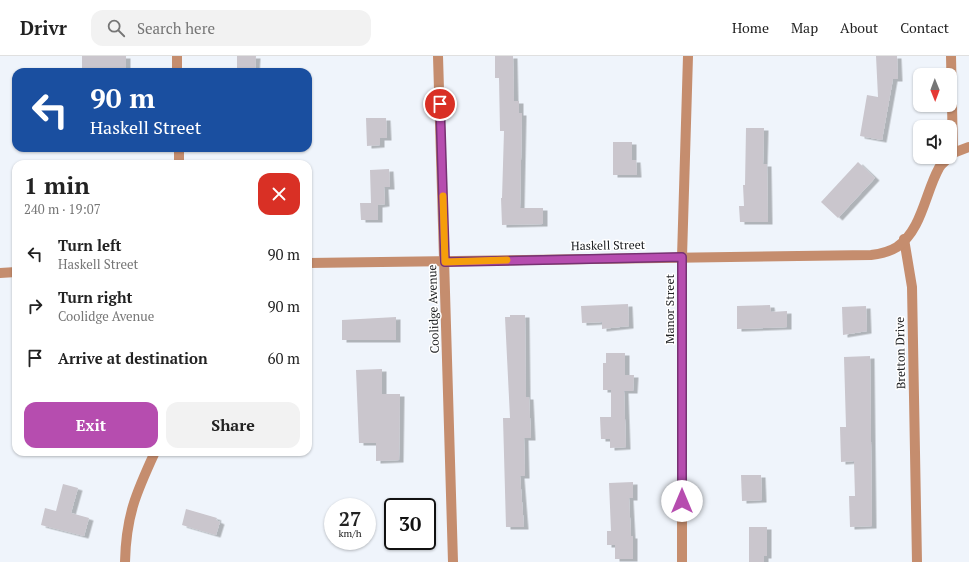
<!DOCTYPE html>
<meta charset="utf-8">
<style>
:root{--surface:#fff;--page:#f2f2f2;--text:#222;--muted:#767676;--line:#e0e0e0;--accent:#b64daf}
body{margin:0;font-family:"PT Serif",serif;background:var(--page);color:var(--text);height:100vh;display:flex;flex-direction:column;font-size:15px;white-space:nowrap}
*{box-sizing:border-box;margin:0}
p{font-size:13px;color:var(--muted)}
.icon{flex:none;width:22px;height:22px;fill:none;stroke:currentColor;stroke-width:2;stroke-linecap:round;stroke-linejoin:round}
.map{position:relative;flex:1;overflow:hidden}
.details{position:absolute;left:12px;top:104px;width:300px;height:296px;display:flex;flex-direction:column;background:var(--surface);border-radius:12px;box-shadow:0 1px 3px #0004}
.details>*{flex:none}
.guide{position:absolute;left:12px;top:12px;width:300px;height:84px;border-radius:12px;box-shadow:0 1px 3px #0004;background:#1a4fa0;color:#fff;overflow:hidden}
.needle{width:26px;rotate:179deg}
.fabs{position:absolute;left:913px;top:12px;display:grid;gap:8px}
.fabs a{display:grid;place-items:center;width:44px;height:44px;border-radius:8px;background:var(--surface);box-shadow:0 1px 3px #0004;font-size:20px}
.speed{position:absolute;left:324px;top:442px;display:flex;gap:8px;font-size:20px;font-weight:700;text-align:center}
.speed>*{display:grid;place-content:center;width:52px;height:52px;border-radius:50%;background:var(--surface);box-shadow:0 1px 3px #0004;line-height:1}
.speed small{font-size:10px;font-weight:400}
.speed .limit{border:2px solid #111;border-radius:6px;background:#fff;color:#111}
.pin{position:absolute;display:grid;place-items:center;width:34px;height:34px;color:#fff;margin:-17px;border:2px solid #fff;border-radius:50%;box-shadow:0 1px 4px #0007}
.me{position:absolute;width:44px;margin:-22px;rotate:0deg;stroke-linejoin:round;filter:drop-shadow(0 0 3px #0008)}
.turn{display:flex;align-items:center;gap:14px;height:84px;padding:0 12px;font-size:18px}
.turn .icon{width:52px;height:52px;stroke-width:2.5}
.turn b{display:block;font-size:28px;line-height:34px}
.round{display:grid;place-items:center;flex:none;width:42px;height:42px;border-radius:12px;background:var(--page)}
.headline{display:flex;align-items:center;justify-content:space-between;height:68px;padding:0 12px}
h1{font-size:24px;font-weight:800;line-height:30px}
.button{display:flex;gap:8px;margin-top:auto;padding:8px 12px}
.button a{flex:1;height:46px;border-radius:12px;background:var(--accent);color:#fff;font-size:16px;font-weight:800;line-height:46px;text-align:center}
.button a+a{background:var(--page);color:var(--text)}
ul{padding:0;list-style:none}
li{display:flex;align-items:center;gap:12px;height:52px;padding:0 12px}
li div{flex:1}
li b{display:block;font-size:15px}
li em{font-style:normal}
header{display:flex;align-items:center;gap:24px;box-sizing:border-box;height:56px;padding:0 20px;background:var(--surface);border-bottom:1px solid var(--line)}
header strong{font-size:19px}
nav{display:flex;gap:22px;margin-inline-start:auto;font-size:14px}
.search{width:280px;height:36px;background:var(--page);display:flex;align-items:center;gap:10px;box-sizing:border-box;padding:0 14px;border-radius:12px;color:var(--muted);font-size:15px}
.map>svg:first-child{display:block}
.building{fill:#cac6cd;filter:url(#shadow)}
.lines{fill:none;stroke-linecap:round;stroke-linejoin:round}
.minor{stroke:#c58d6e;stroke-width:10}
.route-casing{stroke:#763272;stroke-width:10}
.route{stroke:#b64daf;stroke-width:7}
.slow{stroke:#f59e0b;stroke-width:7}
.labels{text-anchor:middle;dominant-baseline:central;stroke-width:3;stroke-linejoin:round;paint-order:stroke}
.street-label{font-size:12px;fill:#202224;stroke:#fff}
</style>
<header>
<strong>Drivr</strong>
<div class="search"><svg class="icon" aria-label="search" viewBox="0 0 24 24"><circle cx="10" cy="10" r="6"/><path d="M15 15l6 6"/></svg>Search here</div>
<nav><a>Home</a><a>Map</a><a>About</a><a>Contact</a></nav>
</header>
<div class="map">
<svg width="969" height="506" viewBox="0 0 969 506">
<defs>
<filter id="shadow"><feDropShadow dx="4.5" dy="2.5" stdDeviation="0" flood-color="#0004"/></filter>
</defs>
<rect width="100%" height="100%" fill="#eff4fb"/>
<g class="building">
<rect x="82" y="0" width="44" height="16"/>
<polygon points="237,0 256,0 255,16 237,16"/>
<polygon points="495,0 513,0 514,45 519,45 519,57 522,57 520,152 543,152 543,168 502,169 501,142 502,142 504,75 500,75 499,22 495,22"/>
<polygon points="876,0 897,0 898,23 893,23 882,84 860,80 867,39 878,41"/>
<polygon points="366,62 386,62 387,82 380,82 380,89 367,90"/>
<polygon points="746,72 764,72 763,108 767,108 768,166 740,166 739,150 744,150 743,129 745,129"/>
<polygon points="613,86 632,86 632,104 636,104 637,119 613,119"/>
<polygon points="858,106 875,122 838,162 821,146"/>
<polygon points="389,113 390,131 384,131 385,148 378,149 378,164 361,164 360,147 371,147 370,114"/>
<polygon points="628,248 629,270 602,273 602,266 582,267 581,250"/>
<polygon points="770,249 771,256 787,255 787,271 737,273 737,250"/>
<polygon points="866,250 867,275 843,279 842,251"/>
<polygon points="510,259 525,259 526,341 529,341 531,382 524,382 525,420 520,420 524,471 506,471 503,362 510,362 505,261 510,261"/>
<polygon points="396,261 396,284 342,284 342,264"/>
<polygon points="606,297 625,297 625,319 634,319 633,335 624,335 626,391 610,392 610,383 601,383 600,361 611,361 611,334 603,334 603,307 606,307"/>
<polygon points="870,300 872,470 850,471 849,440 855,440 854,405 841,406 840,371 846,371 844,301"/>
<polygon points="382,313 382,338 400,338 399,404 376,405 376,387 359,387 356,314"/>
<polygon points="741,419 761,419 762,444 742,445"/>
<polygon points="633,426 633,442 629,442 631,480 633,480 633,503 615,503 615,489 607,489 607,475 611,475 609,427"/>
<polygon points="63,428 78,432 71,457 89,462 84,480 41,469 45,452 56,455"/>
<polygon points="186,453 217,462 216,464 220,466 216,479 182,469"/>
<polygon points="749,471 767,471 767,500 764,500 764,506 749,506"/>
</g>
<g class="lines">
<g class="minor">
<polyline points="177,0 177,16"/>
<polyline points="438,0 453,506"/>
<polyline points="179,92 179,108"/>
<polyline points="953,97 969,91"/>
<polyline points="950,100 953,97 951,0"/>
<polyline points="904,183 912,231 917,506"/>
<path d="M308,207l563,-8c9,-1 18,-3 26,-8 25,-17 28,-54 42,-79 2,-4 7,-7 10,-11"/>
<polyline points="0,217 16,216"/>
<path d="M125,506c1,-46 11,-69 30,-110"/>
<polyline points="682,506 682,201 688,0"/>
</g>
</g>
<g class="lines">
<g class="route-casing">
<polyline id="route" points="440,48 445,206 682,201 682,445"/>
</g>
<use href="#route" class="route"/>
<polyline class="slow" points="443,140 445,206 507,204"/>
</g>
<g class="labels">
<g class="street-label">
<text transform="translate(608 189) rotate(-1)">Haskell Street</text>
<text transform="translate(433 253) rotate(-92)">Coolidge Avenue</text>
<text transform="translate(669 253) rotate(-90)">Manor Street</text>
<text transform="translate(900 297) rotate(-91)">Bretton Drive</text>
</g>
</g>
</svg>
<div class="fabs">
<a><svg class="needle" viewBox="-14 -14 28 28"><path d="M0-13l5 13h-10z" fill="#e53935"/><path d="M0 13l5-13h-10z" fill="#767676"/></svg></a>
<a><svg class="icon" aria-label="sound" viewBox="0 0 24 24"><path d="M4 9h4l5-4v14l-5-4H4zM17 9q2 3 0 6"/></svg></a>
</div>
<div class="speed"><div>27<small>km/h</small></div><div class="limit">30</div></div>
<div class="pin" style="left:440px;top:48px;background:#d93025"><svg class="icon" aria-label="arrive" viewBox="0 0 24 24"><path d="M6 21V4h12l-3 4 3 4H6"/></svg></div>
<svg class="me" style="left:682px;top:445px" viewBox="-20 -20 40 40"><circle r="19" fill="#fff"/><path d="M0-13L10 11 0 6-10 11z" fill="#b64daf"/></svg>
<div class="guide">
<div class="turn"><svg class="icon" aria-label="left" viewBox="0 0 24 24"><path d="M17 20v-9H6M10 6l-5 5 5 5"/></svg><div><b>90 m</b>Haskell Street</div></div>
</div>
<section class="details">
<div class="headline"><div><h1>1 min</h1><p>240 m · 19:07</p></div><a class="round" style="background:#d93025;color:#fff"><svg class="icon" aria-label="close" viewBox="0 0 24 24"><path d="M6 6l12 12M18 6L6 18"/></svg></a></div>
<ul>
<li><svg class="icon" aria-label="left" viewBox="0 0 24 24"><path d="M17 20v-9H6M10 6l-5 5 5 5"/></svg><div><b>Turn left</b><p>Haskell Street</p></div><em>90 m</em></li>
<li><svg class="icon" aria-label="right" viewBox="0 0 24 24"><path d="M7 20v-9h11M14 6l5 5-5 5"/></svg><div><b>Turn right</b><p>Coolidge Avenue</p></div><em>90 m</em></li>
<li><svg class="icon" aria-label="arrive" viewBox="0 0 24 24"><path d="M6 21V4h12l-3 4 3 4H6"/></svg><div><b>Arrive at destination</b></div><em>60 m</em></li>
</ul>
<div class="button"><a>Exit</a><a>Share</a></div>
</section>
</div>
